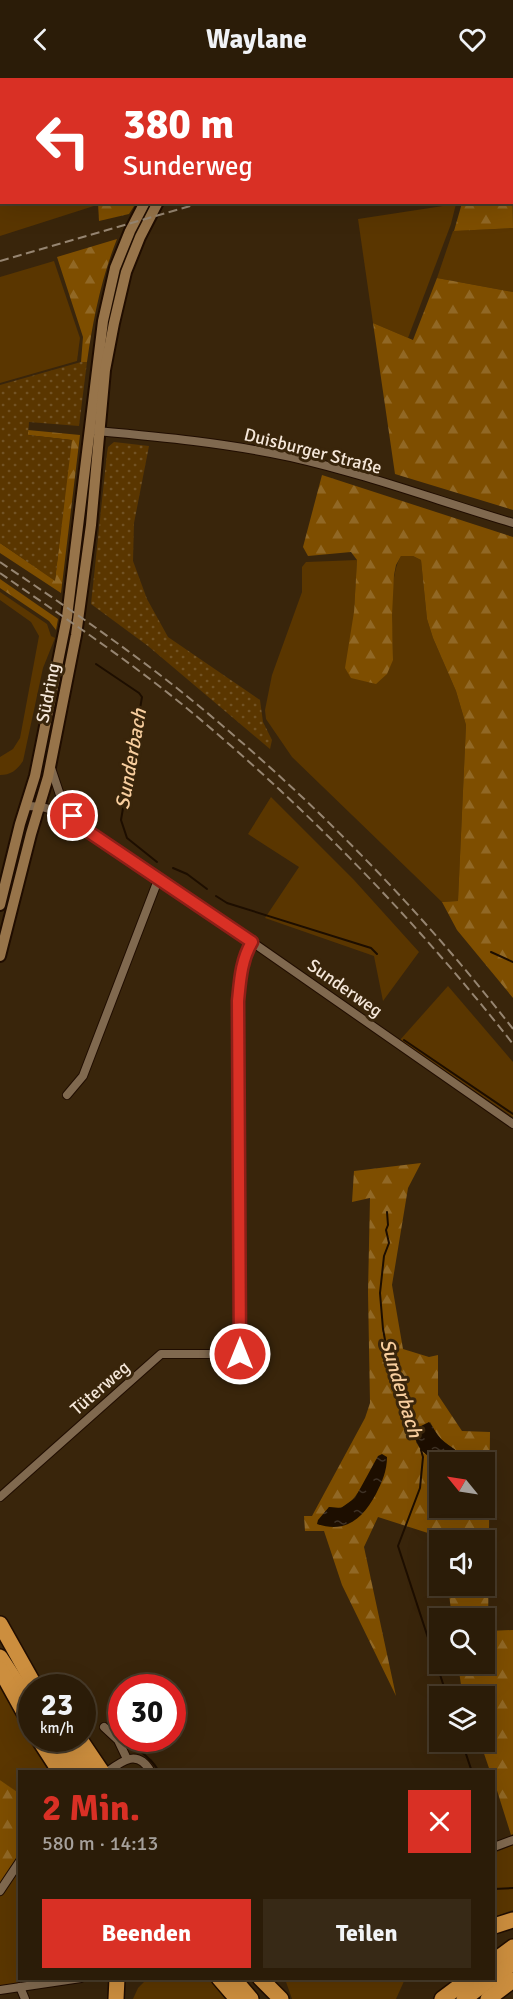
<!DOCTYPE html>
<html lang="de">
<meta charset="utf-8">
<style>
:root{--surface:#2b1c08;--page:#372916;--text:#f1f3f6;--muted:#a6a19c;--line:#473a29;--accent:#d93025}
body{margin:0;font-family:Signika,sans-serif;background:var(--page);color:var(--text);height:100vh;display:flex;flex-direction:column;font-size:22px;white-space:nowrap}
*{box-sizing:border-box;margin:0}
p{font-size:20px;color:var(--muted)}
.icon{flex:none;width:33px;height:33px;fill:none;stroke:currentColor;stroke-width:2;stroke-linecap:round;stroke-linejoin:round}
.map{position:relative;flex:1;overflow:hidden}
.sheet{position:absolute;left:18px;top:1692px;width:477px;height:210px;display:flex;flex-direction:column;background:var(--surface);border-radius:0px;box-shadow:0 6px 24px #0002,0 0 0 2px var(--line)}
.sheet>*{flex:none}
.banner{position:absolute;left:0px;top:0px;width:513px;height:126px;box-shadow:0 6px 24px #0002,0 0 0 2px var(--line);background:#d93025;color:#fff;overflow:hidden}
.needle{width:39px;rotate:300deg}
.tools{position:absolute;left:429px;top:1374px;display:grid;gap:12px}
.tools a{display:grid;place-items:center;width:66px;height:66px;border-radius:0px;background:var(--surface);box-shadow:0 6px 24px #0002,0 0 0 2px var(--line);font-size:30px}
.speed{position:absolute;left:18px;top:1596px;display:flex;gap:12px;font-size:30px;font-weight:700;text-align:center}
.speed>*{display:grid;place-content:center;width:78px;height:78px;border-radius:50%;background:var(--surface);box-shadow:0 6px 24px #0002,0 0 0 2px var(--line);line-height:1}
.speed small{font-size:15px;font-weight:400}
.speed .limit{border:9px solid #d22;background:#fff;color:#111}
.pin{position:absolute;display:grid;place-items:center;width:51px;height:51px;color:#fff;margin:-26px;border:3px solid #fff;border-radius:50%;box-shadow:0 2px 6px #0007}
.me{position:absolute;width:66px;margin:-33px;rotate:0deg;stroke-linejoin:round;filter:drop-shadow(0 0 4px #0008)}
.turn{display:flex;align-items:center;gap:21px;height:126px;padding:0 24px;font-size:27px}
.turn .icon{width:78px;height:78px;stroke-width:2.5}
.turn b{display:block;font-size:42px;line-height:51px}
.round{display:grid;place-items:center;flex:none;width:63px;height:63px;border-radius:0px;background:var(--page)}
.overview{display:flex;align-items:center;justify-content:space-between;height:102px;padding:0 24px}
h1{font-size:36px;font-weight:700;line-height:45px;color:var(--accent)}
.action{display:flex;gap:12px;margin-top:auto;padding:12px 24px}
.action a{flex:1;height:69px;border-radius:0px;background:var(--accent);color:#fff;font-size:24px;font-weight:700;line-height:69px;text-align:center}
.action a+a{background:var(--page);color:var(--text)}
header{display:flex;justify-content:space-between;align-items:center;height:78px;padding:0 24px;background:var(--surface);font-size:27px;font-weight:700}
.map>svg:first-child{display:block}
.grass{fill:#5a3600}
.forest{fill:url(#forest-firs);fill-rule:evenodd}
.park{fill:url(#park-dots)}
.water{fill:url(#water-ripples)}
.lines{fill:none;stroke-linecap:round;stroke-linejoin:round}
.stream{stroke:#1d0e00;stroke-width:2}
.street-casing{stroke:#200d00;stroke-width:10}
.secondary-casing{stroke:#200d00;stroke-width:14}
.highway-casing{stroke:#200d00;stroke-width:18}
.street{stroke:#80694f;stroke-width:8}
.secondary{stroke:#97744a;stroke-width:10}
.highway{stroke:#cc8e3e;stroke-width:15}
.rail{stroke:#968571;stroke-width:2;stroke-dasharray:9 4.5;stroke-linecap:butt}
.route-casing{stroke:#8d1f18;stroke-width:15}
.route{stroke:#d93025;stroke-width:10}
.labels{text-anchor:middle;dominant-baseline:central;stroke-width:6;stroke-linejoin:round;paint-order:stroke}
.street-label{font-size:18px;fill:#f5e7d9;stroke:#39250b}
.water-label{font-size:20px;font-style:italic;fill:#f8ce9e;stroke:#39250b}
</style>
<header><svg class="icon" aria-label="back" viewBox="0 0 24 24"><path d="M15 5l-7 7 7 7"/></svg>Waylane<svg class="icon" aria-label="heart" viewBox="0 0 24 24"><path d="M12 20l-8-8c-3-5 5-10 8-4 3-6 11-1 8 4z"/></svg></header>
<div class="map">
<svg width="513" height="1921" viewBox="0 0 513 1921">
<defs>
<pattern id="forest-firs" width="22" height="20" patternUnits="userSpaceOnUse" patternTransform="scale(1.5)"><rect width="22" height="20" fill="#7e4e00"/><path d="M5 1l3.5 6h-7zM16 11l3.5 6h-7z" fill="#916825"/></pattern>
<pattern id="park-dots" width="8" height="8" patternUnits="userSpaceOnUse" patternTransform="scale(1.5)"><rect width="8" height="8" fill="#5a3600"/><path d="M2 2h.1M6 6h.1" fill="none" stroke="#725325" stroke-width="1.8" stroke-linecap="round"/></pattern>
<pattern id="water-ripples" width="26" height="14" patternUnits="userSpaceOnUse" patternTransform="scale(1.5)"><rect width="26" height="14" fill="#1d0e00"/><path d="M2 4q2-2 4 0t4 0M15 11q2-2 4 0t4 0" fill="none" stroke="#3e3125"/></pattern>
</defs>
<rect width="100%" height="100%" fill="#39250b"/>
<g class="grass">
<polygon points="0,77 2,124 96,124 97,127 0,158"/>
<polygon points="456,126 451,146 408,260 373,245 358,141"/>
<polygon points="513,150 513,214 437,200 453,153"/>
<polygon points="54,183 80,260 77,283 0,305 0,199"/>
<path d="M401,478h12l8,4 6,59 6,19 23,53 10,34 -8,176 -16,1 -150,-145 -26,-38 -1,-9 7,-35 30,-83v-25l4,-5 51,-2 -3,52 39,48c0,-27 -6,-81 8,-104z"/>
<path d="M0,514l47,32 4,12 4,2 -12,30 -20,93c-6,9 -12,14 -23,14v-18l13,-8 7,-11 19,-102 -8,-14 -31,-22z"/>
<polygon points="271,719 354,802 419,874 383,923 374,878 265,840 299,789 248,756"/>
<polygon points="448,908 513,984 513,1039 400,962"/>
<polygon points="0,1598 31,1659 52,1693 20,1694 19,1716 0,1702"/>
<polygon points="513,1767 513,1832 494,1839 494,1775"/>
<polygon points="19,1789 20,1900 58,1901 0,1908 0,1819"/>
<polygon points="148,1900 210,1901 229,1921 133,1921 138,1910"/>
<polygon points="285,1901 285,1900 405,1901 396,1921 292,1921"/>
</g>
<g class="forest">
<polygon points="512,76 513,150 454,153 462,125 512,124"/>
<polygon points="98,125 98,124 136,125 129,136 99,143"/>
<path d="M117,161c-16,40 -24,81 -30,123h-6l2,-25 -26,-80z"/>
<polygon points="437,200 513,214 513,432 395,396 373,245 413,262"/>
<polygon points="28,352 80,357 61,515 0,475 0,465 55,502 71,362 28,357"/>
<polygon points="322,397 513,459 513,920 457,852 442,824 458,823 466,647 456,613 433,560 427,541 421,482 413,478 401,478 396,487 394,497 392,537 393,582 387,596 376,606 351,600 345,590 354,534 357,482 351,474 308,478 303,469"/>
<polygon points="0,501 58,541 56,552 49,543 0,510"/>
<path d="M421,1085l-13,25 -16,97 11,64 26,8 9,-2v40l24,36 28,1 -2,199 25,-1v204l-2,1 -17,-54v-9l-4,-1 -10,-29h4v-46h-19l-4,-11 -3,-21h26v-46h-32l-4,-32h36v-46h-44l-1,17 -8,-23 -53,-17 -14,30 32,149 -54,-111 -18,-54h-19l-1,-15h8l53,-98 5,-15 -2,-111 2,-94 -18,4 2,-31zM430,1344c3,5 7,13 11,17 9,9 20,12 26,23h17v46h-44l-1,-43 -18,-15 -5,-8zM362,1408l-20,40 -24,-2 11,-17c17,5 25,-8 33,-21z"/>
<polygon points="0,1702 20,1716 19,1778 0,1808"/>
</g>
<g class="park">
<polygon points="81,284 87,284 79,348 29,344 28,357 72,362 55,503 0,465 0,307"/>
<polygon points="114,364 149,368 134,445 133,483 147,521 168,559 260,622 263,644 272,662 270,671 148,568 91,526 107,375 108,369"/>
</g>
<g class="water">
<path d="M429,1344c4,5 7,12 12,17 9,9 20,12 26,23h-27l-1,3 -18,-15 -8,-15 2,-6z"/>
<path d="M382,1376l5,3c0,14 -5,25 -11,37 -13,24 -30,40 -59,30l1,-4 11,-13 12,1 14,-10 23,-42z"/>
</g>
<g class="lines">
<g class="stream">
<polyline points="96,586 139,615 142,619 121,742 127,760 157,784"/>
<polyline points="173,790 187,796 207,811"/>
<polyline points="216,818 227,825 371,870 377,876"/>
<polyline points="491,874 513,884"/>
<polyline points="404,962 513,1036"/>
<polyline points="387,1134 388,1147 386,1152 389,1165 384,1178 380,1215 383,1251 390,1289 414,1355"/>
<polyline points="421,1372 423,1379 420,1410 398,1468 447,1618"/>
<polyline points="113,1647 122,1655"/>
<path d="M127,1660c10,13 24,18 32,34"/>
<polyline points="462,1664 472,1694"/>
<polyline points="494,1811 513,1810"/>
</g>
<g class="street-casing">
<g id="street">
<path d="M97,353c65,6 129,12 194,26 75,17 148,44 222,66"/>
<polyline points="51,690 62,723 77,743"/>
<path d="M26,728c19,0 31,4 46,15l180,121 261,182"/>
<polyline points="67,1017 83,998 158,802"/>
<path d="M0,1419l161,-143h79l-2,-353c2,-20 3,-41 14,-59"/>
<polyline points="104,1649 118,1662 127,1681"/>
<path d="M107,1694c16,-12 31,-23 44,0"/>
<polyline points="494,1769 513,1762"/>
<polyline points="0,1813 20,1783"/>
<polyline points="20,1909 25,1921"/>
<polyline points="0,1912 81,1900"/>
</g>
</g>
<g class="secondary-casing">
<g id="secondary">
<polyline points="182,0 182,2"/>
<polyline points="408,2 420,0"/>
<polyline points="486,2 497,0"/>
<polyline points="0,827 20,746 35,698 67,539 103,243 115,190 130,153 145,124"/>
<polyline points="0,878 31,756 48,699 76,557 91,447 105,292 114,245 126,194 140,159 158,124"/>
</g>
</g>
<g class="highway-casing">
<g id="highway">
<polyline points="0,1546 36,1610"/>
<polyline points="0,1579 32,1628"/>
<polyline points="0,1591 32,1649"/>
<polyline points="38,1660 60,1694"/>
<polyline points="53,1660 75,1694"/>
<polyline points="67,1660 89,1694"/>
<polyline points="79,1660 102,1694"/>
<polyline points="494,1848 513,1842"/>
<polyline points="494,1883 513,1869"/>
<polyline points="494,1899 513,1885"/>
<polyline points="219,1900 237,1921"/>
<polyline points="233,1900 251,1921"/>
<polyline points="260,1900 281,1921"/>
<polyline points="116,1921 117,1900"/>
<polyline points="442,1921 470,1900"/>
<polyline points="464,1921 492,1900"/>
<polyline points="488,1921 513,1902"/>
</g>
</g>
<use href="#street" class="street"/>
<use href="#secondary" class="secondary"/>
<use href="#highway" class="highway"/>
<g class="rail">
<polyline points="512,70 513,70"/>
<polyline points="0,183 204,124"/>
<path d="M0,484c68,46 136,92 199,144 116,96 222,204 314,323"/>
<path d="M0,495c66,46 133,90 195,142 117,98 224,209 318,329"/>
</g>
</g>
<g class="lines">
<g class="route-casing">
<path id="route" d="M73,738l13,14 166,112c-11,18 -12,39 -14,59l2,353"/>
</g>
<use href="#route" class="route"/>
</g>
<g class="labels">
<g class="street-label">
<text transform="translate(313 373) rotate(14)">Duisburger Straße</text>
<text transform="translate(48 615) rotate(-79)">Südring</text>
<text transform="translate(345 910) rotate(35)">Sunderweg</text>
<text transform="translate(100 1310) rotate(-41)">Tüterweg</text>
</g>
<g class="water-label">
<text transform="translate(131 681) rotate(-80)">Sunderbach</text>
<text transform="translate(401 1310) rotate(73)">Sunderbach</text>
</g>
</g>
</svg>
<div class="tools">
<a><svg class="needle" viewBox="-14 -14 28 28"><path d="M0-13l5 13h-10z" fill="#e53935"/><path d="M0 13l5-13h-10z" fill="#a6a19c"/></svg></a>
<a><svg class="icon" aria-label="sound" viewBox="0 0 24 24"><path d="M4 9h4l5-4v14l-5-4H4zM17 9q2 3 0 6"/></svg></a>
<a><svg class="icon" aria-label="search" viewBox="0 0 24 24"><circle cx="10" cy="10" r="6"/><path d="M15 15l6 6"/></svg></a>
<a><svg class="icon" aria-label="layers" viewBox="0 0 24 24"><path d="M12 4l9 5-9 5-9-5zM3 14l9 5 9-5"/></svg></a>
</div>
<div class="speed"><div>23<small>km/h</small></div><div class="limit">30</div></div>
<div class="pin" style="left:73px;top:738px;background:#d93025"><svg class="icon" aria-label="arrive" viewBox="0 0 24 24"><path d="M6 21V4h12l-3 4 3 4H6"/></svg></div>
<svg class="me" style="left:240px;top:1276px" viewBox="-20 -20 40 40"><circle r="17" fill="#d93025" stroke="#fff" stroke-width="3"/><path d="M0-11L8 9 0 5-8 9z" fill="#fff"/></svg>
<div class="banner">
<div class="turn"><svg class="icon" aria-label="left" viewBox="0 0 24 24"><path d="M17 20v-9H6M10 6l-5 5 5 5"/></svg><div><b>380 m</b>Sunderweg</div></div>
</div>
<section class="sheet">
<div class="overview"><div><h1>2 Min.</h1><p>580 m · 14:13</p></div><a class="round" style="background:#d93025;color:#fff"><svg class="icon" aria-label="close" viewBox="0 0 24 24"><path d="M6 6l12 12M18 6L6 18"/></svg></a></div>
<div class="action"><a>Beenden</a><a>Teilen</a></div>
</section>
</div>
